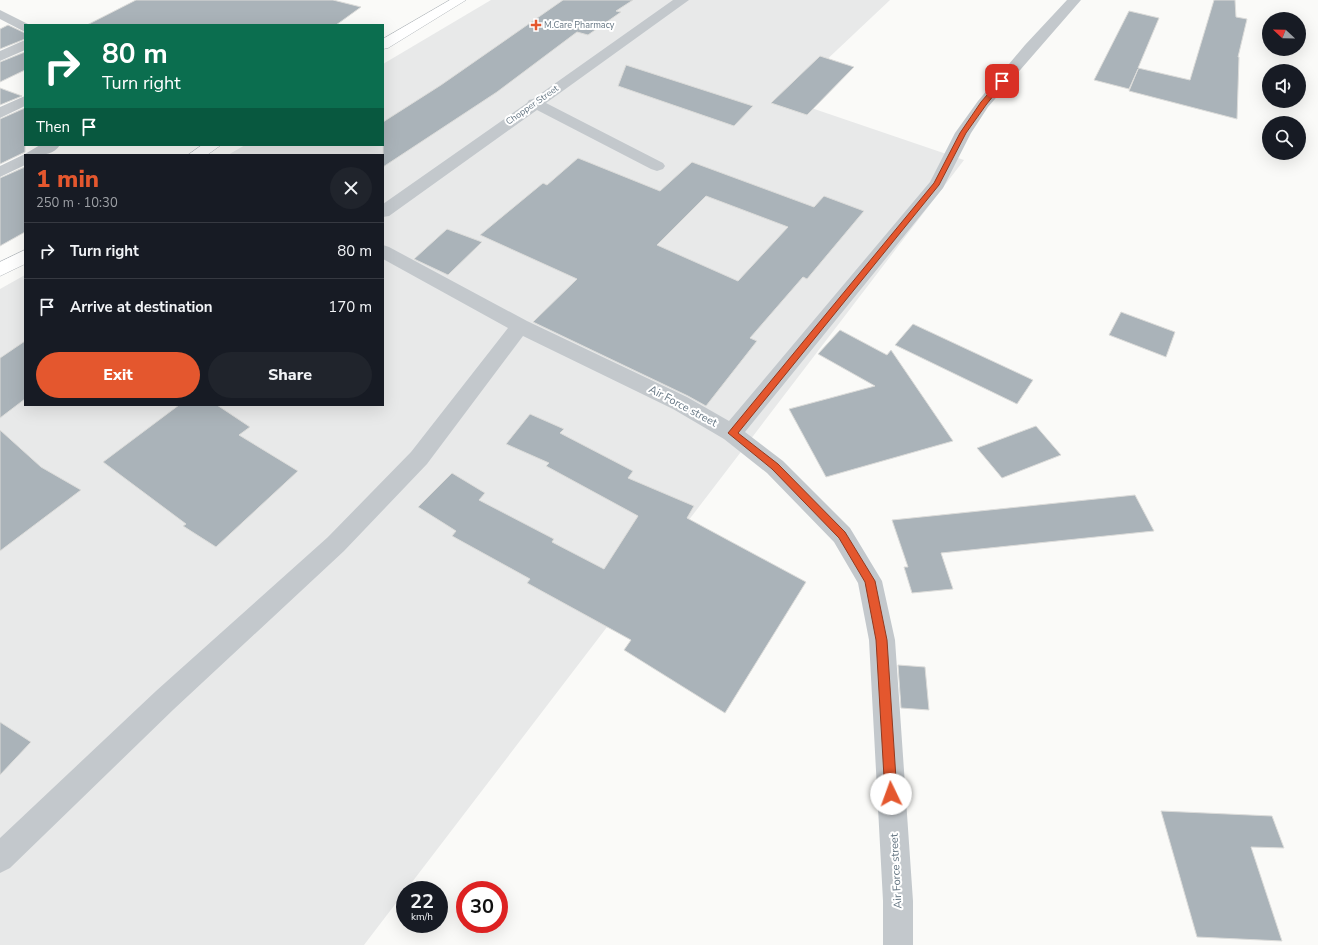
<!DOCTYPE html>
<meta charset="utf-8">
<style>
:root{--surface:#171b24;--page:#20242c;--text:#f1f3f6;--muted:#9ea1a6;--line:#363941;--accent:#e4572e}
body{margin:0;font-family:"Nunito Sans",sans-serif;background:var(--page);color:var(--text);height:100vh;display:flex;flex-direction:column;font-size:15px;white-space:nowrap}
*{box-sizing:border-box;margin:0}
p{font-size:13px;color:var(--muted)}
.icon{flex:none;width:22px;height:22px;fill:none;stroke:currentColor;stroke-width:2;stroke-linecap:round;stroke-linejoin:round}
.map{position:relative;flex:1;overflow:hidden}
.side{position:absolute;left:24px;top:154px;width:360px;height:252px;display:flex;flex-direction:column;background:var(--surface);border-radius:0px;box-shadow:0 4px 16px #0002}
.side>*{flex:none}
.banner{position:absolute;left:24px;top:24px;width:360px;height:122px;border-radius:0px;box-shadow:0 4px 16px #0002;background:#0b6e4f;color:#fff;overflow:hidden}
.needle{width:26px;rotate:292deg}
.tools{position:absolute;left:1262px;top:12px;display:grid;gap:8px}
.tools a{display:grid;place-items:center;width:44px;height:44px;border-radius:50%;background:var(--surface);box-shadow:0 4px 16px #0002;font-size:20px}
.speed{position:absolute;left:396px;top:881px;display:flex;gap:8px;font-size:20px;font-weight:700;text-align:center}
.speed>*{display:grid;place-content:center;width:52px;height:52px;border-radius:50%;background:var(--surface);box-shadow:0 4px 16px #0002;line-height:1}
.speed small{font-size:10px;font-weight:400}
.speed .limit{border:6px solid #d22;background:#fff;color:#111}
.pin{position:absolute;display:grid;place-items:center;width:34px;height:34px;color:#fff;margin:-17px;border-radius:8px;box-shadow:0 2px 6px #0006}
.me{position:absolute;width:44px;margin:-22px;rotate:357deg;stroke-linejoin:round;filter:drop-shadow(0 0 3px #0008)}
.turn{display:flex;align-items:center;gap:14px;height:84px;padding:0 12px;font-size:18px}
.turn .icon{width:52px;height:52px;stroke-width:2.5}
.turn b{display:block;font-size:28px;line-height:34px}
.then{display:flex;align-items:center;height:38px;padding:0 12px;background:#0003;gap:8px;font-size:15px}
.round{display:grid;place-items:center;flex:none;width:42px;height:42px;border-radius:21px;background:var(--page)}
.summary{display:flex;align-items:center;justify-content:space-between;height:68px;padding:0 12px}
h1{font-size:24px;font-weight:800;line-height:30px;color:var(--accent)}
.button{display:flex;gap:8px;margin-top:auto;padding:8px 12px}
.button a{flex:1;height:46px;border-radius:24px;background:var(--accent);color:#fff;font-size:16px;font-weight:800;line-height:46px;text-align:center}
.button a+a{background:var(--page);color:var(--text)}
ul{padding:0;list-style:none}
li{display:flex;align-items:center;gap:12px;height:56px;padding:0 12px;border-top:1px solid var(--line)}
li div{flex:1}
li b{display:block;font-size:15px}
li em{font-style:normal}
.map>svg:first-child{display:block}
.built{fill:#e8e9e9}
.building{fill:#aab3b9;stroke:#dcdcda;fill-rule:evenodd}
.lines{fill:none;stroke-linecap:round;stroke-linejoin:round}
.major-casing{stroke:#b5babe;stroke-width:1}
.minor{fill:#c3c8cc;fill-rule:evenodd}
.major{fill:#fff;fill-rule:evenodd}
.route{fill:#e4572e;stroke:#94391e}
.poi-dot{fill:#e4572e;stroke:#fff;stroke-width:1.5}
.labels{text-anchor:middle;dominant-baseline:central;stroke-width:4;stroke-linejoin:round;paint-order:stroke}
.far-poi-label{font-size:9px;fill:#657683;stroke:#fff;text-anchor:start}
.far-street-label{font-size:9px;fill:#657683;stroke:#fff}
.street-label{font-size:11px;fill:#657683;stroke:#fff}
</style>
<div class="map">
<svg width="1318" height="945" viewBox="0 0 1318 945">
<rect width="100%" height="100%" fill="#fafaf8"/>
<polygon class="built" points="491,0 890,0 785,99 964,160 364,945 0,945 0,289 25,275 25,405 383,405 383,155 228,155 245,145 383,145 383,64"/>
<g class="building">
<polygon points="136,0 333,0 361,7 336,25 87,25"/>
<polygon points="563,0 633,0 616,11 621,12 588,35 577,32 497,92 383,167 383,122 441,85"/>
<polygon points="1214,0 1235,0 1236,17 1247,19 1238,57 1239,57 1237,119 1129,91 1138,69 1129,89 1094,80 1129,11 1159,18 1138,68 1190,80"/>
<polygon points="8,25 25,33 25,39 0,49 0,29"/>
<polygon points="25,52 25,70 0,82 0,62"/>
<polygon points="820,56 854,67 807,115 771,103"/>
<polygon points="626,65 753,106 734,126 618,86"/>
<polygon points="0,88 22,96 0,105"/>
<polygon points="25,108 25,152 0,164 0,119"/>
<path d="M578,158l82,33 32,-29 122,45 10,-11 40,15 -57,68 -4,-2 -53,61 7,3 -51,65 -18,-10 -155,-74 44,-43 -97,-44 63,-52 4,2zM706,196l82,31 -50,54 -81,-36z"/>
<polygon points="25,167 25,232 0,246 0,178"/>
<polygon points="447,229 482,242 448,275 414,259"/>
<polygon points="1121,312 1175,332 1166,357 1109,335"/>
<polygon points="913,324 1033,380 1017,404 895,345"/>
<polygon points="840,330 887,355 891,350 953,441 826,477 789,409 875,386 818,354"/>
<polygon points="25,341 25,399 0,418 0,358"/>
<polygon points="179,405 217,405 250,427 239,435 298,471 216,547 183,526 186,524 103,462"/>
<polygon points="530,414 564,429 560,433 633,471 628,478 694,506 687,518 806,582 725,713 624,650 631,640 527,583 530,579 452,536 456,531 418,507 452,473 485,493 479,500 554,539 552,542 604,569 638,516 546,466 549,463 506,444"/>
<polygon points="1036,426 1061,455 1002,478 977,448"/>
<polygon points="0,430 41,467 81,490 0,551"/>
<polygon points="1135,495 1154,531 941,553 953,589 912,593 904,567 908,567 892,520"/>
<polygon points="898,665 925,667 929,710 901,708"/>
<polygon points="0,722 31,742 0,775"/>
<polygon points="1161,811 1272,816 1284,848 1251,847 1282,941 1197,937"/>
</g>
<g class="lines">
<g class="major-casing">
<g id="major">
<polygon points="450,0 466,0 388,48 383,49 383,39"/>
<polygon points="202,145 221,145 207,155 188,155"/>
<polygon points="25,250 25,264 0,276 0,262"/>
</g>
</g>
<g class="minor">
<polygon points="673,0 689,0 546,103 663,163 665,166 663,169 657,171 651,169 537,110 389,216 383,217 383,204 527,103 529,100 533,99"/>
<polygon points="1067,0 1081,0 988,107 971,133 943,188 745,432 783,461 850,528 882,581 895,640 913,901 913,945 883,945 883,901 869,640 858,583 834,542 767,473 724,439 673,409 523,336 427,464 344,551 174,709 10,868 0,873 0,838 156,691 328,537 411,452 508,328 383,259 383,245 389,247 527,321 687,397 729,421 930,182 955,133 978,101 1025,45"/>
<polygon points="0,10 30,25 25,25 25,32 0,19"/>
<polygon points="25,40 25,50 0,61 0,51"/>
<polygon points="25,96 25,106 0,118 0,107"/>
<path d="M40,145h20c-8,12 -23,10 -35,10v10l-25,12v-11l25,-12z"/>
</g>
<use href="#major" class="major"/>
</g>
<polygon class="route" points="1000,80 1005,81 986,105 966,133 939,185 738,433 778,464 845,532 875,581 887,640 897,794 895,798 891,800 887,798 885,794 876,640 865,582 839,538 772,469 728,433 934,183 960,133 981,102"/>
<path class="poi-dot" d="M534 19h4v4h4v4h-4v4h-4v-4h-4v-4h4z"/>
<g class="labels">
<g class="far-poi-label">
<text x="544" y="25">M.Care Pharmacy</text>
</g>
<g class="far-street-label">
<text transform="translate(532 105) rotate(-35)">Chopper Street</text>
</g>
<g class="street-label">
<text transform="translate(683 406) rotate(28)">Air Force street</text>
<text transform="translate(896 871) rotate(-93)">Air Force street</text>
</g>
</g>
</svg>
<div class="tools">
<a><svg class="needle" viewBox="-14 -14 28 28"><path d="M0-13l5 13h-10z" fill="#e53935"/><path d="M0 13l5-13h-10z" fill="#9ea1a6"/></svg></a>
<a><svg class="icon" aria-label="sound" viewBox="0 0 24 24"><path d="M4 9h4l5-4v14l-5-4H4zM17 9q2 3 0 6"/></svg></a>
<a><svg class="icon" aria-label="search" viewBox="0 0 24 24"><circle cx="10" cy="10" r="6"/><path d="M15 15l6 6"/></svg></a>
</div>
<div class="speed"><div>22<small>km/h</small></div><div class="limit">30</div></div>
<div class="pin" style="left:1002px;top:81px;background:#d93025"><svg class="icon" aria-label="arrive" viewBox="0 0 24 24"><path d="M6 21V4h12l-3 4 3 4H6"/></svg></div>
<svg class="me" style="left:891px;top:794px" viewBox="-20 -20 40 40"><circle r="19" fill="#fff"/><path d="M0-13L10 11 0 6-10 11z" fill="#e4572e"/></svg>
<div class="banner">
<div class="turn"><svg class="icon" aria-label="right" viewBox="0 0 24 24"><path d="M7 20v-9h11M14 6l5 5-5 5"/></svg><div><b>80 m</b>Turn right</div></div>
<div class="then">Then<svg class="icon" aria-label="arrive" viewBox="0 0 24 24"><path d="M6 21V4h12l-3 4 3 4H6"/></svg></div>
</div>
<section class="side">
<div class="summary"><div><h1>1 min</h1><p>250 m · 10:30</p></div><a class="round"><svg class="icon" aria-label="close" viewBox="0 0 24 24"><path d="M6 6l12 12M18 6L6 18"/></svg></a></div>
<ul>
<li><svg class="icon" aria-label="right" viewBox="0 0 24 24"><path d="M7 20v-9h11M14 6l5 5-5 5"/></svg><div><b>Turn right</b></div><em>80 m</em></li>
<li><svg class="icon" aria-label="arrive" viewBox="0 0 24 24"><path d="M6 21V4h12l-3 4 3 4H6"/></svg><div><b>Arrive at destination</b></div><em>170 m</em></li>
</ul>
<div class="button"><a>Exit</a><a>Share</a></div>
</section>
</div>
